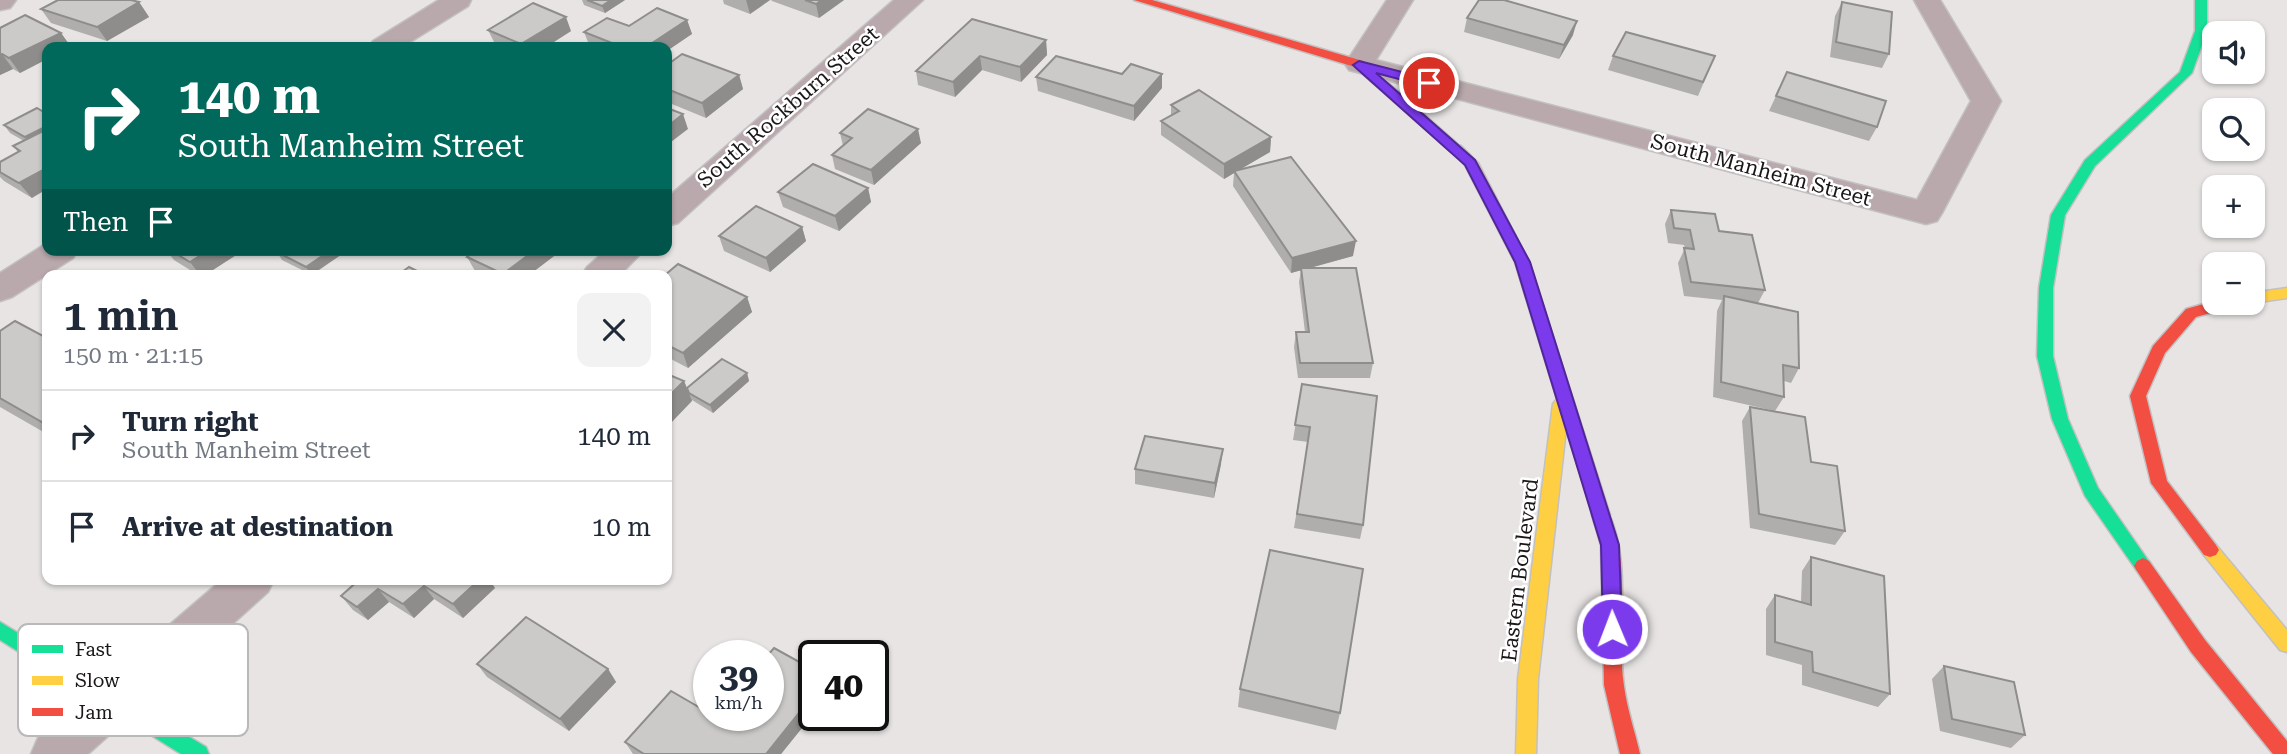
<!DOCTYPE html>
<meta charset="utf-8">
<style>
:root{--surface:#fff;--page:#f2f2f3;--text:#1f2937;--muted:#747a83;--line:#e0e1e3}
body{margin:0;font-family:"Roboto Serif",serif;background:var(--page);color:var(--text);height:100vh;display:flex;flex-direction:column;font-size:26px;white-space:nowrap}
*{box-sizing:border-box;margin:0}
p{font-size:23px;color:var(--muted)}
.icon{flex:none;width:38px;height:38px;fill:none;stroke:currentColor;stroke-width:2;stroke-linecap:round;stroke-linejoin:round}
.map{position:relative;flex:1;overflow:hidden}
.details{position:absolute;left:42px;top:270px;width:630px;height:315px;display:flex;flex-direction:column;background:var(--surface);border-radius:14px;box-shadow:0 2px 5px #0004}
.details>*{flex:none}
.hud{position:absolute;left:42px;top:42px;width:630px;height:214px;border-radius:14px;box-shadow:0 2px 5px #0004;background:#00695c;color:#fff;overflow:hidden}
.buttons{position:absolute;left:2202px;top:21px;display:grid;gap:14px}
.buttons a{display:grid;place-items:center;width:63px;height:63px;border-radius:14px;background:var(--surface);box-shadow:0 2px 5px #0004;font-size:35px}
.speed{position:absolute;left:693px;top:640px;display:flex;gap:14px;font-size:35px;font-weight:700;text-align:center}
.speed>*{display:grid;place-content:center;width:91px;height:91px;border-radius:50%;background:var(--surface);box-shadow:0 2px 5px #0004;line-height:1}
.speed small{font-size:18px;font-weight:400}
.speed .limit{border:4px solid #111;border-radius:10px;background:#fff;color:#111}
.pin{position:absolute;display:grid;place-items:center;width:60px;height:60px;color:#fff;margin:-30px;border:4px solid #fff;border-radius:50%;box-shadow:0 2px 7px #0007}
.me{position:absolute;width:77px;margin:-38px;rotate:359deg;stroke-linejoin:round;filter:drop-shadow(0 0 5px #0008)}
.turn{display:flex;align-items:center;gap:24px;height:147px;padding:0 21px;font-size:32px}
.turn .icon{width:91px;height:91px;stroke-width:2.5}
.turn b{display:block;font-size:49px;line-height:60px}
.then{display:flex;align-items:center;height:66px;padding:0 21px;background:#0003;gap:14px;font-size:26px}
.round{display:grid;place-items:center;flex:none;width:74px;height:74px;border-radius:14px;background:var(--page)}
.summary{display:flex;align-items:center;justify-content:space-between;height:119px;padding:0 21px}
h1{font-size:42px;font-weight:600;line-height:52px}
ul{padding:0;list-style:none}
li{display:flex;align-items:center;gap:21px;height:91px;padding:0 21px;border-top:2px solid var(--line)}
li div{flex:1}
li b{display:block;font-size:26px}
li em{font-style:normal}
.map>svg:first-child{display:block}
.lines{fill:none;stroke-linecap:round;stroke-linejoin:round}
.street-casing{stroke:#c2c0c0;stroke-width:3}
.fast-casing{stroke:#c2c0c0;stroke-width:3}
.slow-casing{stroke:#c2c0c0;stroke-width:3}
.jam-casing{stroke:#c2c0c0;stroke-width:3}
.street{fill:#b9a8ac;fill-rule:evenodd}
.fast{fill:#16e098;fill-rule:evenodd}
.slow{fill:#ffcf43;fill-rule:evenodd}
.jam{fill:#f24e42;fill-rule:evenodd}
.wall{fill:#afaeac}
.shaded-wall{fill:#8e8d8c}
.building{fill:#cbcac8;stroke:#8e8d8c;stroke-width:2}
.route{fill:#7c3aed;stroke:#51269a;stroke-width:2}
.labels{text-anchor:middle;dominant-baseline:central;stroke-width:5;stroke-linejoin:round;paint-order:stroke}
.street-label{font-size:21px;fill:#1a1718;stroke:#fff}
.key{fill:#fff;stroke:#bab9ba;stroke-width:2}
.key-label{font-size:19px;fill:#1a1718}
</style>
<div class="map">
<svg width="2287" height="754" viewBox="0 0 2287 754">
<rect width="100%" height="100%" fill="#e8e4e4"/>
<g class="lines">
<g class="street-casing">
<g id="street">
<polygon points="0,0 16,0 10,8 0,10"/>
<polygon points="439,0 471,0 468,6 402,47 369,47 373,41"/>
<polygon points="894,0 923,0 678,223 667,226 667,198"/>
<polygon points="1387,0 1413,0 1376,60 1917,200 1971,101 1914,0 1940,0 2001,101 1942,213 1937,221 1926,224 1349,70 1345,64"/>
<polygon points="47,243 47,250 78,250 73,258 12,297 0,301 0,273"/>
<polygon points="606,250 644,250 620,275 582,275 587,267"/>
<polygon points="223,579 274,579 268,592 88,754 31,754 38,738"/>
</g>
</g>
<g class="fast-casing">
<g id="fast">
<polygon points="2195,0 2207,0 2207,31 2192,73 2095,166 2065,215 2053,288 2053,356 2068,419 2098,488 2152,566 2149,571 2143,574 2137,571 2085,496 2052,419 2037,356 2039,288 2051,215 2085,160 2180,72 2195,31"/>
<polygon points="0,622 206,747 209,754 181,754 0,640"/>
</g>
</g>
<g class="slow-casing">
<g id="slow">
<polygon points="1456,145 1461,146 1478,163 1529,262 1610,515 1607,520 1601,522 1595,520 1566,429 1538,679 1536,754 1516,754 1518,679 1553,404 1557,399 1515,262 1465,165 1449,149"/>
<polygon points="2287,288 2287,298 2252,303 2250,303 2252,293"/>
<polygon points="2210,543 2216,545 2287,630 2287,652 2280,650 2204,555 2201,550 2204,545"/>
</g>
</g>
<g class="jam-casing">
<g id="jam">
<polygon points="1134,0 1152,0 1363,61 1463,149 1456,153 1451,152 1355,67"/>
<polygon points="2214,301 2234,303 2232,307 2196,317 2165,353 2146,396 2167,481 2216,545 2219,550 2216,555 2210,557 2204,555 2151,483 2130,396 2153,346 2186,309"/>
<path d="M1601,508l6,2c26,51 9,121 17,176 3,23 11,46 16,68h-20l-16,-69 -3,-140 -9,-30 3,-5z"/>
<polygon points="2143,558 2149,561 2205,640 2287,741 2287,754 2273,754 2191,652 2137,571 2134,566 2137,561"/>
</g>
</g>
<use href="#street" class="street"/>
<use href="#fast" class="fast"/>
<use href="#slow" class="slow"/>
<use href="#jam" class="jam"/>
</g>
<g class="wall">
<polygon points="582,0 625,0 605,13 584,5"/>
<polygon points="723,0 770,0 750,14 724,4"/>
<polygon points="771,0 844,0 819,18 772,1"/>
<polygon points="139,2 149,17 107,41 51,23 41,9"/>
<polygon points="1842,2 1889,54 1882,68 1830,57 1835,16"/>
<polygon points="1467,18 1573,35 1559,59 1464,32"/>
<polygon points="687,20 692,34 667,47 590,47 584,32"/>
<polygon points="0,28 61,33 71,47 47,47 47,59 20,73 13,69 0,75"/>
<polygon points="488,30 571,31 546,47 502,47 495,44"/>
<polygon points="1046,40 1047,55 1021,82 982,70 955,97 918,85 916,71"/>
<polygon points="1613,56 1715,56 1698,96 1608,70"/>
<polygon points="667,65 739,75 743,89 706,118 667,102"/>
<polygon points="1787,72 1877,127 1869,141 1769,111"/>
<polygon points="1036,77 1162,88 1134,121 1038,91"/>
<polygon points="1171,105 1271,137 1270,152 1238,170 1353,256 1310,268 1373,363 1370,378 1298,378 1294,347 1296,332 1305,332 1299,282 1301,270 1291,273 1233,186 1234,173 1224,179 1161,135 1161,121 1171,116"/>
<polygon points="37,108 32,198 4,181 0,177 0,162 18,152 13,146 24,141 10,133 4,125"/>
<polygon points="840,133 921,143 874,185 835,169 832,155 843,146"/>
<polygon points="868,188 871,202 839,231 783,207 778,192"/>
<polygon points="1671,210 1719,231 1765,290 1758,303 1799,368 1791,383 1784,381 1784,397 1775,411 1713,397 1717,311 1722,300 1684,296 1678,263 1685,248 1684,245 1668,243 1665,224"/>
<polygon points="802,227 806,241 770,272 724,251 719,236"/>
<polygon points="166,250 244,250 205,275 198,275 174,260"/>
<polygon points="348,250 312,275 282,260 277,252"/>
<polygon points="558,253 529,275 482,275 475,271 467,257"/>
<polygon points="667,275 747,297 752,312 688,368 667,357"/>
<polygon points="0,331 47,338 47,434 0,407"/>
<polygon points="722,359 747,373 749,381 713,413 692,400 667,427 667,374 684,381 687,388"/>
<polygon points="1302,384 1363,525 1360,539 1294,528 1308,442 1293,440"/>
<polygon points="1750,407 1811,462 1845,531 1835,545 1750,528 1742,421"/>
<polygon points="1221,464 1214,498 1135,484 1135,469"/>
<polygon points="1811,557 1890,694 1878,707 1802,685 1802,665 1766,655 1766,609 1775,595 1801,602 1802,571"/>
<polygon points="360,579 495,588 463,618 434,599 414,618 389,602 368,620 353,610 341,596"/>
<polygon points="477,664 608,669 616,682 569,731 487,677"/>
<polygon points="1944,666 2025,735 2011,748 1940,731 1932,679"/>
<polygon points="1240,689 1340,713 1336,730 1238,707"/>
<polygon points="814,713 781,754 633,754 625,742"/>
</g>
<g class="shaded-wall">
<polygon points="611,0 625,0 605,13 602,6"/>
<polygon points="746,0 770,0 750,14"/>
<polygon points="822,0 844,0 819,18 816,4"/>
<polygon points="139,2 149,17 107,41 97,27"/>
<polygon points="566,17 571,31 546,47 523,47 521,44"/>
<polygon points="687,20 692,34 667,51 667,47 646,47"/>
<polygon points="1577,21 1573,35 1559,59 1564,45"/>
<polygon points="61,33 71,47 47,47 47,59 20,73 9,58"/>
<polygon points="1046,40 1047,55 1021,82 1020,67"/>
<polygon points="2,54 13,69 0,75 0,55"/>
<polygon points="980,56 982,70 955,97 953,82"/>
<polygon points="1162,74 1162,88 1134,121 1134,106"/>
<polygon points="739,75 743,89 706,118 702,103"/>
<polygon points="683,114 688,129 667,145 667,127"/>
<polygon points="47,126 47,137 31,145 25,137"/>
<polygon points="918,129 921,143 874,185 871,170"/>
<polygon points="1271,137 1270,152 1224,179 1224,164"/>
<polygon points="47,168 47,189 32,198 19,183"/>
<polygon points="868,188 871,202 839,231 835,216"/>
<polygon points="802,227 806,241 770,272 766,258"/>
<polygon points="1356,241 1353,256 1291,273 1292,258"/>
<polygon points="209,250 244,250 205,275 200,275 190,262"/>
<polygon points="331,250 348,250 311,275 306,267"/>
<polygon points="535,250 557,250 558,253 529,275 503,275"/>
<polygon points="747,297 752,312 688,368 683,353"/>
<polygon points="747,373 749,381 713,413 710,405"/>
<polygon points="684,381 692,401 667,427 667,398"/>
<polygon points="1223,449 1221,464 1214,498 1215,483"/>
<polygon points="480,579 489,579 495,588 463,618 453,604"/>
<polygon points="424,586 434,599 414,618 403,604"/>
<polygon points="378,589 389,602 368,620 357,607"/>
<polygon points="608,669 616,682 569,731 560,719"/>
<polygon points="814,694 814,713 781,754 766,754"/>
</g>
<g class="building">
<polygon points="58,0 131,0 139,2 97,27 41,9"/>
<polygon points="587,0 611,0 602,6"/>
<polygon points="805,0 822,0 816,4"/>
<polygon points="1479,0 1504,0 1577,21 1564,45 1467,18"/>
<polygon points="1842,2 1892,12 1889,54 1836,42"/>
<polygon points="533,3 566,17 521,44 488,30"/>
<polygon points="657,8 687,20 646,47 622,47 584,32 607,18 629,26"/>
<polygon points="25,15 61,33 9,58 2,54 0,55 0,28"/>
<polygon points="972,19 1046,40 1020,67 980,56 953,82 916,71"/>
<polygon points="1626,32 1715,56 1703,82 1613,56"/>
<polygon points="682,54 739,75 702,103 667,89 667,65"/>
<polygon points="1056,56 1122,74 1131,64 1162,74 1134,106 1036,77"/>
<polygon points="1787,72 1886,101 1877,127 1776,96"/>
<polygon points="1199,90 1271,137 1224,164 1161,121 1179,111 1171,105"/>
<polygon points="37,108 47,114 47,126 25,137 4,125"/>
<polygon points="667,108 683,114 667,127"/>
<polygon points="868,109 918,129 871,170 832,155 852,138 840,133"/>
<polygon points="47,129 47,168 19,183 0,172 0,162 20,151 13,146"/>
<polygon points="1291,157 1356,241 1292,258 1234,171"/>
<polygon points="813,164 868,188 835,216 778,192"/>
<polygon points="756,206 802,227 766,258 719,236"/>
<polygon points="1671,210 1715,214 1719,231 1752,235 1765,290 1691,282 1684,248 1694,249 1690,230 1674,228"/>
<polygon points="170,250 209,250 190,262"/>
<polygon points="279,250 331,250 306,267 277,252"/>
<polygon points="476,250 535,250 503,274 467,257"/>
<polygon points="678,264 747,297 683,353 667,345 667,294 668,293 667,293 667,275 665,275"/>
<polygon points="409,267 425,275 398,275"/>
<polygon points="1301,268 1356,268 1373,363 1300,363 1296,332 1309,332"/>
<polygon points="1724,296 1798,312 1799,368 1783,365 1784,397 1721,382"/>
<polygon points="15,321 47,338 47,425 0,398 0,331"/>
<polygon points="722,359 747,373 710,405 689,393 687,388"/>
<polygon points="667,374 684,381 667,398"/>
<polygon points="1302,384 1377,396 1363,525 1297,514 1310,427 1295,425"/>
<polygon points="1750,407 1805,417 1811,462 1837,466 1845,531 1759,514"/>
<polygon points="1145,436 1223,449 1215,483 1135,469"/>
<polygon points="1270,550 1363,569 1340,713 1240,689"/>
<polygon points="1811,557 1884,576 1890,694 1813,672 1812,652 1775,642 1775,595 1811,605"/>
<polygon points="360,579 480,579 453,604 424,586 403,604 378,589 357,607 341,596"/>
<polygon points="526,617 608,669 560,719 477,664"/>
<polygon points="774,648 814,670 814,694 766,754 644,754 625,742 671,691 709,713 709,716 716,717 717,716 768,716 768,656 767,656"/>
<polygon points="1944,666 2014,682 2025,735 1952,719"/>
</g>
<polygon class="route" points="1359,61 1434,80 1436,83 1429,87 1376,73 1475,160 1530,262 1619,545 1622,629 1619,635 1612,637 1606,635 1603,629 1601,545 1515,262 1465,165 1355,67 1353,65"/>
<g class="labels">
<g class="street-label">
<text transform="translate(788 107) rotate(-41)">South Rockburn Street</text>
<text transform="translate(1761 170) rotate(15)">South Manheim Street</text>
<text transform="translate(1520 570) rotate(-83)">Eastern Boulevard</text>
</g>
</g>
<rect x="18" y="624" width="230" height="112" rx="10" class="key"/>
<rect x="32" y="645" width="31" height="8" fill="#16e098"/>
<rect x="32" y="676" width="31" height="9" fill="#ffcf43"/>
<rect x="32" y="708" width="31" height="8" fill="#f24e42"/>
<g class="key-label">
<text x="75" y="656">Fast</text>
<text x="75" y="687">Slow</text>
<text x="75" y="719">Jam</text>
</g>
</svg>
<div class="buttons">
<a><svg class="icon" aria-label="sound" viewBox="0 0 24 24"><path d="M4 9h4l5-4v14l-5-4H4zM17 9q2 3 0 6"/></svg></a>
<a><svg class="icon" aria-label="search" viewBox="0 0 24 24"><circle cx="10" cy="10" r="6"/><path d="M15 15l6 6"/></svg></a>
<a>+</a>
<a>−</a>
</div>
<div class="speed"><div>39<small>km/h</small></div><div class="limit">40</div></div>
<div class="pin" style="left:1429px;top:83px;background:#d93025"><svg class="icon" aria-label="arrive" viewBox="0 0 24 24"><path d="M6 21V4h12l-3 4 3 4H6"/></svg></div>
<svg class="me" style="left:1612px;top:629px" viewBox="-20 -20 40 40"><circle r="17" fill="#7c3aed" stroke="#fff" stroke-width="3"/><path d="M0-11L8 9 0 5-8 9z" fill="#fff"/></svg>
<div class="hud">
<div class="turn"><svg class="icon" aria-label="right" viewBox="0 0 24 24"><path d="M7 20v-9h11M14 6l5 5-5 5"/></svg><div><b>140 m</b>South Manheim Street</div></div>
<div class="then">Then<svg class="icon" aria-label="arrive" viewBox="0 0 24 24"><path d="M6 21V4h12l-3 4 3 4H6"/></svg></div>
</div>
<section class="details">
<div class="summary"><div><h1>1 min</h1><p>150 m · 21:15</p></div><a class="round"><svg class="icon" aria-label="close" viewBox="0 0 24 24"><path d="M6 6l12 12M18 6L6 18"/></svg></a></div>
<ul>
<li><svg class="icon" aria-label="right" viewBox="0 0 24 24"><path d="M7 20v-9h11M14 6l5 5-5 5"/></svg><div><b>Turn right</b><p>South Manheim Street</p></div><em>140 m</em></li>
<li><svg class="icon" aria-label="arrive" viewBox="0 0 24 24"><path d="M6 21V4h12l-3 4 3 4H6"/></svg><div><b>Arrive at destination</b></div><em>10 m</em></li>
</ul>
</section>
</div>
